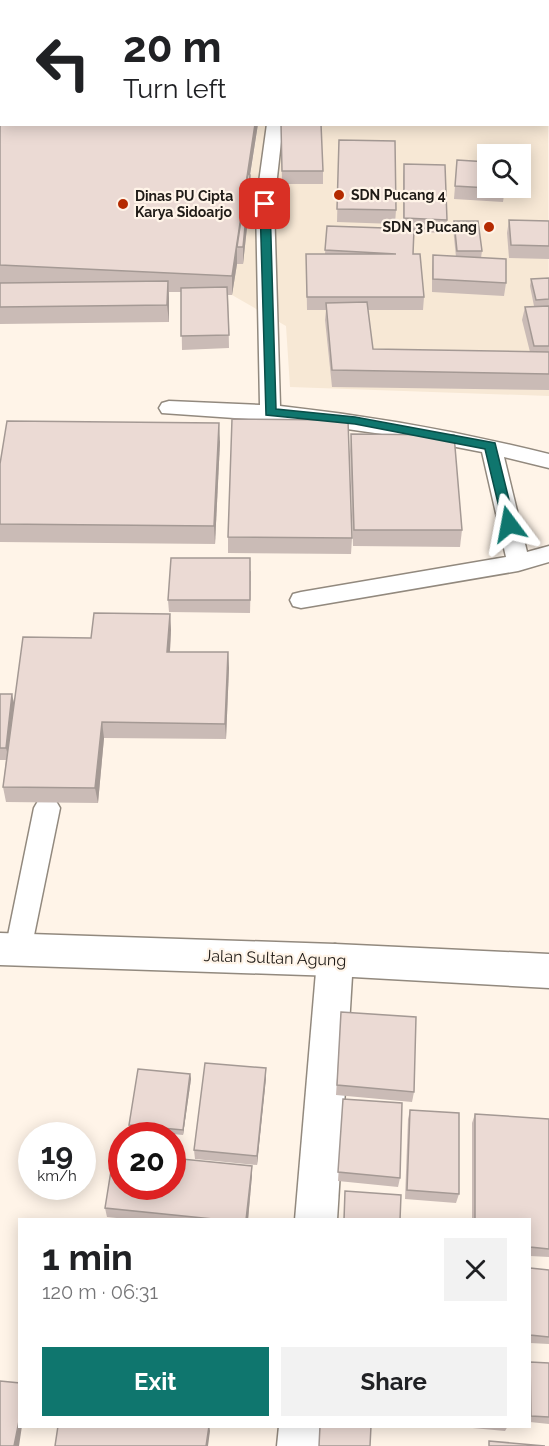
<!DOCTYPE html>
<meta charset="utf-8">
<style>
:root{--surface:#fff;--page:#f2f2f2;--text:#202124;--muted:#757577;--accent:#0f766e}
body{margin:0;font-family:Raleway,sans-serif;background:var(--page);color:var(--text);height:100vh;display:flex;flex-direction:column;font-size:22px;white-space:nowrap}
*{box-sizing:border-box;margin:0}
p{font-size:20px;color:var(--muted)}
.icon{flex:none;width:33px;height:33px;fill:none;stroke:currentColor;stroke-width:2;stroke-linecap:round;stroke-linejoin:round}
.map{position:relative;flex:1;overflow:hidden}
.side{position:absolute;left:18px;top:1218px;width:513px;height:210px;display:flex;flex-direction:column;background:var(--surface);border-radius:0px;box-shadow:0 3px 15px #0003}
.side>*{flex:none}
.banner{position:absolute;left:0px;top:0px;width:549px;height:126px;box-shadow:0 3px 15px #0003;background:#fff;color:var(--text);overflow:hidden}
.controls{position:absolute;left:477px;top:144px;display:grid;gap:12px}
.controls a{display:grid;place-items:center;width:54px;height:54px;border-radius:0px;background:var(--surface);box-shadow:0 3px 15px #0003;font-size:30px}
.speed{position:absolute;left:18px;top:1122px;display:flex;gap:12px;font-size:30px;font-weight:700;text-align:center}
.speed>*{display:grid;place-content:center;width:78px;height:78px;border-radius:50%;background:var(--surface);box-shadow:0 3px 15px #0003;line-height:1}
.speed small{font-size:15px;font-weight:400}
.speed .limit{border:9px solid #d22;background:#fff;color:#111}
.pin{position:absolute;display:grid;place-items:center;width:51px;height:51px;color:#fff;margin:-26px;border-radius:12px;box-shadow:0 3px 9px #0006}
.me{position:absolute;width:66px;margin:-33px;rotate:347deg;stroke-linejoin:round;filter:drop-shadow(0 0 4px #0008)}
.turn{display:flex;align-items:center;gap:21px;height:126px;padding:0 24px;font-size:27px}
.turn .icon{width:78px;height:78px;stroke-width:2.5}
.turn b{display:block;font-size:42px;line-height:51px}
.round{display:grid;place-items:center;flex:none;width:63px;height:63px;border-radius:0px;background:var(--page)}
.summary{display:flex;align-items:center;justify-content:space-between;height:102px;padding:0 24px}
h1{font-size:36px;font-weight:700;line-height:45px}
.action{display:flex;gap:12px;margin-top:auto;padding:12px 24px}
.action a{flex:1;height:69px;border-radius:0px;background:var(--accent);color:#fff;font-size:24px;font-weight:700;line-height:69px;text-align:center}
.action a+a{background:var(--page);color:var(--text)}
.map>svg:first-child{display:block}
.built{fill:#f7e8d5;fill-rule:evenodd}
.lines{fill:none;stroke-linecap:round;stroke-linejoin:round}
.service-casing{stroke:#92897e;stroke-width:3}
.minor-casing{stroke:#92897e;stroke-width:3}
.tertiary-casing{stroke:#92897e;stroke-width:3}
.secondary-casing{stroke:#92897e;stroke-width:3}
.trunk-casing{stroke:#92897e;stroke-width:3}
.service{fill:#fff;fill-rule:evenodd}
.minor{fill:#fff;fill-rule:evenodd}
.tertiary{fill:#fff;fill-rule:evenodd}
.secondary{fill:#fff;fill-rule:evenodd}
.trunk{fill:#fff;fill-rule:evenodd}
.wall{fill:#cabbb6}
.shaded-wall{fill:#a49994}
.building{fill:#ebdad4;stroke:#a49994;stroke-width:1.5}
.route{fill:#0f766e;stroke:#0a4d48;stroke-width:1.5}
.poi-dot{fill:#b42a00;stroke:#fff4e8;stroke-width:2}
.labels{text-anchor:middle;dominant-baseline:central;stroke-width:4.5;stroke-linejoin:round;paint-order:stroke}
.far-poi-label{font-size:14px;font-weight:bold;fill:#1f1b17;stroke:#fff4e8;text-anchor:start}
.street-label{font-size:16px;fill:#1f1b17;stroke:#fff4e8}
</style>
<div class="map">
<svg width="549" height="1446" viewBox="0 0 549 1446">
<rect width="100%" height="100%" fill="#fff4e8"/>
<path class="built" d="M548,118l1,278 -259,-9 -4,-61 -54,-31 26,-170 290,-1zM488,154h32v34h-32z"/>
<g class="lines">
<g class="service-casing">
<g id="service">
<polygon points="81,0 97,0 81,2"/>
<rect x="301" y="0" width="16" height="2"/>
<rect x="383" y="0" width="16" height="2"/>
<rect x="510" y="0" width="16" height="2"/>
<path d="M267,124h16l-9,80 6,202c91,10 181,26 269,48v14l-45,-11 23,95 22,-6v16l-31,9 -217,37 -8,-2 -3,-6 3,-6 8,-2 205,-35 -24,-105 -72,-14 -105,-15 -143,-10 -3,-5 3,-5 7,-2 91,4 -4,-201z"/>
<polygon points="47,798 56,801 60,808 31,950 27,958 18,962 9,958 5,950 34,808 38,801"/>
</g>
</g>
<g class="minor-casing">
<g id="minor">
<polygon points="335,944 348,948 353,960 337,1220 295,1220 317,960 322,948"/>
<polygon points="279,1426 323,1426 321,1446 277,1446"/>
</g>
</g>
<g class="tertiary-casing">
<polygon id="tertiary" points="0,933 335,944 549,954 549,988 335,976 0,965"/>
</g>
<g class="secondary-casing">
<polygon id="secondary" points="52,0 74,0 52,2"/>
</g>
<g class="trunk-casing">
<g id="trunk">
<rect x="0" y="51" width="2" height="14"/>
<rect x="548" y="57" width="1" height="14"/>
<rect x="0" y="76" width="2" height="14"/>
<rect x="548" y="87" width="1" height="14"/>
</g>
</g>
<use href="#service" class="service"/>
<use href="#minor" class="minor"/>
<use href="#tertiary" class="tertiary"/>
<use href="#secondary" class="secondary"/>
<use href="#trunk" class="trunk"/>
</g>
<g class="wall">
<polygon points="527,0 549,0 549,9 548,9 548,2 528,2"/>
<polygon points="0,91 2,124 258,124 250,175 251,191 243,264 237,264 232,295 228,295 229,348 182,350 181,292 169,292 169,322 0,324"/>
<polygon points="281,124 323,171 323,184 282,184"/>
<polygon points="339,140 396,210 395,224 337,222"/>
<polygon points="457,160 505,188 503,202 454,199"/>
<polygon points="404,164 447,220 446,233 414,232 413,254 424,297 423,310 368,310 373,349 530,352 522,320 525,307 534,306 530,286 531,279 549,278 549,390 332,387 325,320 326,310 307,310 306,254 325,254 327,226 403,229 403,177"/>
<polygon points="509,220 549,221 549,259 509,258 507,233"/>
<polygon points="454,221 482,251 481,258 506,283 504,296 432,292 432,269 433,255 456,257 453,228"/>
<polygon points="351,434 462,530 460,547 353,546 350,451"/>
<polygon points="220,442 215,544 0,542 0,464"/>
<polygon points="228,537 352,538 351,554 228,553"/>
<polygon points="251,571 250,613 169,612 168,600"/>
<polygon points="170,614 171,630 170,652 228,652 229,668 226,739 104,738 98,803 6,802 3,787 6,760 0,760 0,694 14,703 91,638"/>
<polygon points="341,1012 414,1092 412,1102 336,1095"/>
<polygon points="190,1074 191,1079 183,1135 130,1130 129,1125"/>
<polygon points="266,1078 257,1165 195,1159 194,1150"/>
<polygon points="343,1099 400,1178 398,1187 338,1181"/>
<polygon points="410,1110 459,1194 456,1203 405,1199 408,1119"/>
<polygon points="475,1114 549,1119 549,1257 530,1256 530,1220 472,1220 472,1123"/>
<polygon points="252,1166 252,1175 248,1220 136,1220 107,1217 105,1208"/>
<polygon points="530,1268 549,1270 549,1344 530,1343"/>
<polygon points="530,1362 549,1363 549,1424 530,1422"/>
<polygon points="451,1426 508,1426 505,1431"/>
</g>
<g class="shaded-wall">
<polygon points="255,124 258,124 250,175 251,191 243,264 243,247 237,247 237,264 232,295 232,276"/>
<polygon points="168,281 169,298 169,322 167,305"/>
<polygon points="219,423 220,442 215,544 214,526"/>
<polygon points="170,614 171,630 169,668 167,652"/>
<polygon points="228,652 229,668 226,739 225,724"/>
<polygon points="12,694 15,707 9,760 6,748"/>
<polygon points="102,722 104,738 98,803 95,788"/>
<polygon points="266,1068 266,1078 257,1165 257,1156"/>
<polygon points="190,1074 191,1079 183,1135 183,1130"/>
<polygon points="252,1166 252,1175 248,1220 246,1220"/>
<polygon points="20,1416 20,1426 22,1426 19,1446 14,1446"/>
<polygon points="209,1426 210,1431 208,1446 206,1446"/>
</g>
<g class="building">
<polygon points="113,0 176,0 176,2 112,1"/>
<rect x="424" y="0" width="88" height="2"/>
<polygon points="0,92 2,92 2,124 255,124 232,276 0,265"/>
<polygon points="281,124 321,124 323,171 282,171"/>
<polygon points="339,140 395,141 396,210 337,209"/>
<polygon points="457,160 488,162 488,188 505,188 505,189 455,186"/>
<polygon points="404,164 445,165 447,220 404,218"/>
<polygon points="248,174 250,175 243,247 237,247"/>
<polygon points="509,220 549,221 549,246 511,245"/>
<polygon points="454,221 478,221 482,251 457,251"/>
<polygon points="327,226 414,229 413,254 420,254 424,297 307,297 306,254 396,254 325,250"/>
<polygon points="433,255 506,259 506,283 433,279"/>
<polygon points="549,278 549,299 536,300 531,279"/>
<polygon points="168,281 167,305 0,307 0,283"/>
<polygon points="227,287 229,335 181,336 181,288"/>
<polygon points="367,302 373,349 549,352 549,374 332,370 326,303"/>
<polygon points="549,306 549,346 534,346 525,307"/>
<polygon points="232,419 348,420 352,538 228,537"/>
<polygon points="7,421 219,423 214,526 0,524 0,464"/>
<polygon points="351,434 454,435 462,530 354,530"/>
<polygon points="171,558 250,558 250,600 168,600"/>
<polygon points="94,613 170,614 167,652 228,652 225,724 102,722 95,788 3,787 23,637 91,638"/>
<polygon points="0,694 12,694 6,748 0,748"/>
<polygon points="341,1012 416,1017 414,1092 337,1085"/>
<polygon points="205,1063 266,1068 257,1156 194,1150"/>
<polygon points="138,1069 190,1074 183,1130 129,1125"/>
<polygon points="343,1099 402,1103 400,1178 338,1172"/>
<polygon points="410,1110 459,1113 459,1194 407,1190"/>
<polygon points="475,1114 549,1119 549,1249 530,1247 530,1220 475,1220"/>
<polygon points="114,1152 122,1153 122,1186 172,1186 172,1158 252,1166 246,1220 223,1220 105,1208"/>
<polygon points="345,1191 401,1195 400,1220 344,1220"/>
<polygon points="530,1268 549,1270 549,1337 530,1335"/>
<polygon points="530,1362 549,1363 549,1417 531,1416"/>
<polygon points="0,1381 20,1383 20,1416 14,1446 0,1446"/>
<polygon points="58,1426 209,1426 206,1446 55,1446"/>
<polygon points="320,1426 371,1426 370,1446 319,1446"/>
<polygon points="489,1441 545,1446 489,1446"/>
</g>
<polygon class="route" points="265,201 270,204 276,409 355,417 495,443 515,524 513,527 504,527 503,524 485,449 355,424 266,415 260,204"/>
<g class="poi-dot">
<circle cx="339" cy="195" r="6"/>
<circle cx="123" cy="204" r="6"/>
<circle cx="489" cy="227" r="6"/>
</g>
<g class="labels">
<g class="far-poi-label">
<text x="351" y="195">SDN Pucang 4</text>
<text x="135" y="196">Dinas PU Cipta<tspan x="135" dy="16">Karya Sidoarjo</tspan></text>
<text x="477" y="227" text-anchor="end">SDN 3 Pucang</text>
</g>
<g class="street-label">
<text transform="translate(275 958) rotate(2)">Jalan Sultan Agung</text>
</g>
</g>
</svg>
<div class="controls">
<a><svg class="icon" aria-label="search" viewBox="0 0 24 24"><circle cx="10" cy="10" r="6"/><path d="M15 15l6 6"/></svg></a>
</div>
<div class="speed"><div>19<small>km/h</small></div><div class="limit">20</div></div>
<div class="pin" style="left:265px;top:204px;background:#d93025"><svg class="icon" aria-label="arrive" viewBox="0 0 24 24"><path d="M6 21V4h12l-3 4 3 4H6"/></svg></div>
<svg class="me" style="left:509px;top:524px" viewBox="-20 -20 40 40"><path d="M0-17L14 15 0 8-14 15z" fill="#0f766e" stroke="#fff" stroke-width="4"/></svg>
<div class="banner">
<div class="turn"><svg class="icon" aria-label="left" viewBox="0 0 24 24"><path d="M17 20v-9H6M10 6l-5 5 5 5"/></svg><div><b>20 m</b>Turn left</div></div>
</div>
<section class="side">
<div class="summary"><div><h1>1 min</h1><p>120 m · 06:31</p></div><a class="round"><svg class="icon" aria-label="close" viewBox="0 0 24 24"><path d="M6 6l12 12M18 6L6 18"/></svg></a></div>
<div class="action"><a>Exit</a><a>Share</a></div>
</section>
</div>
